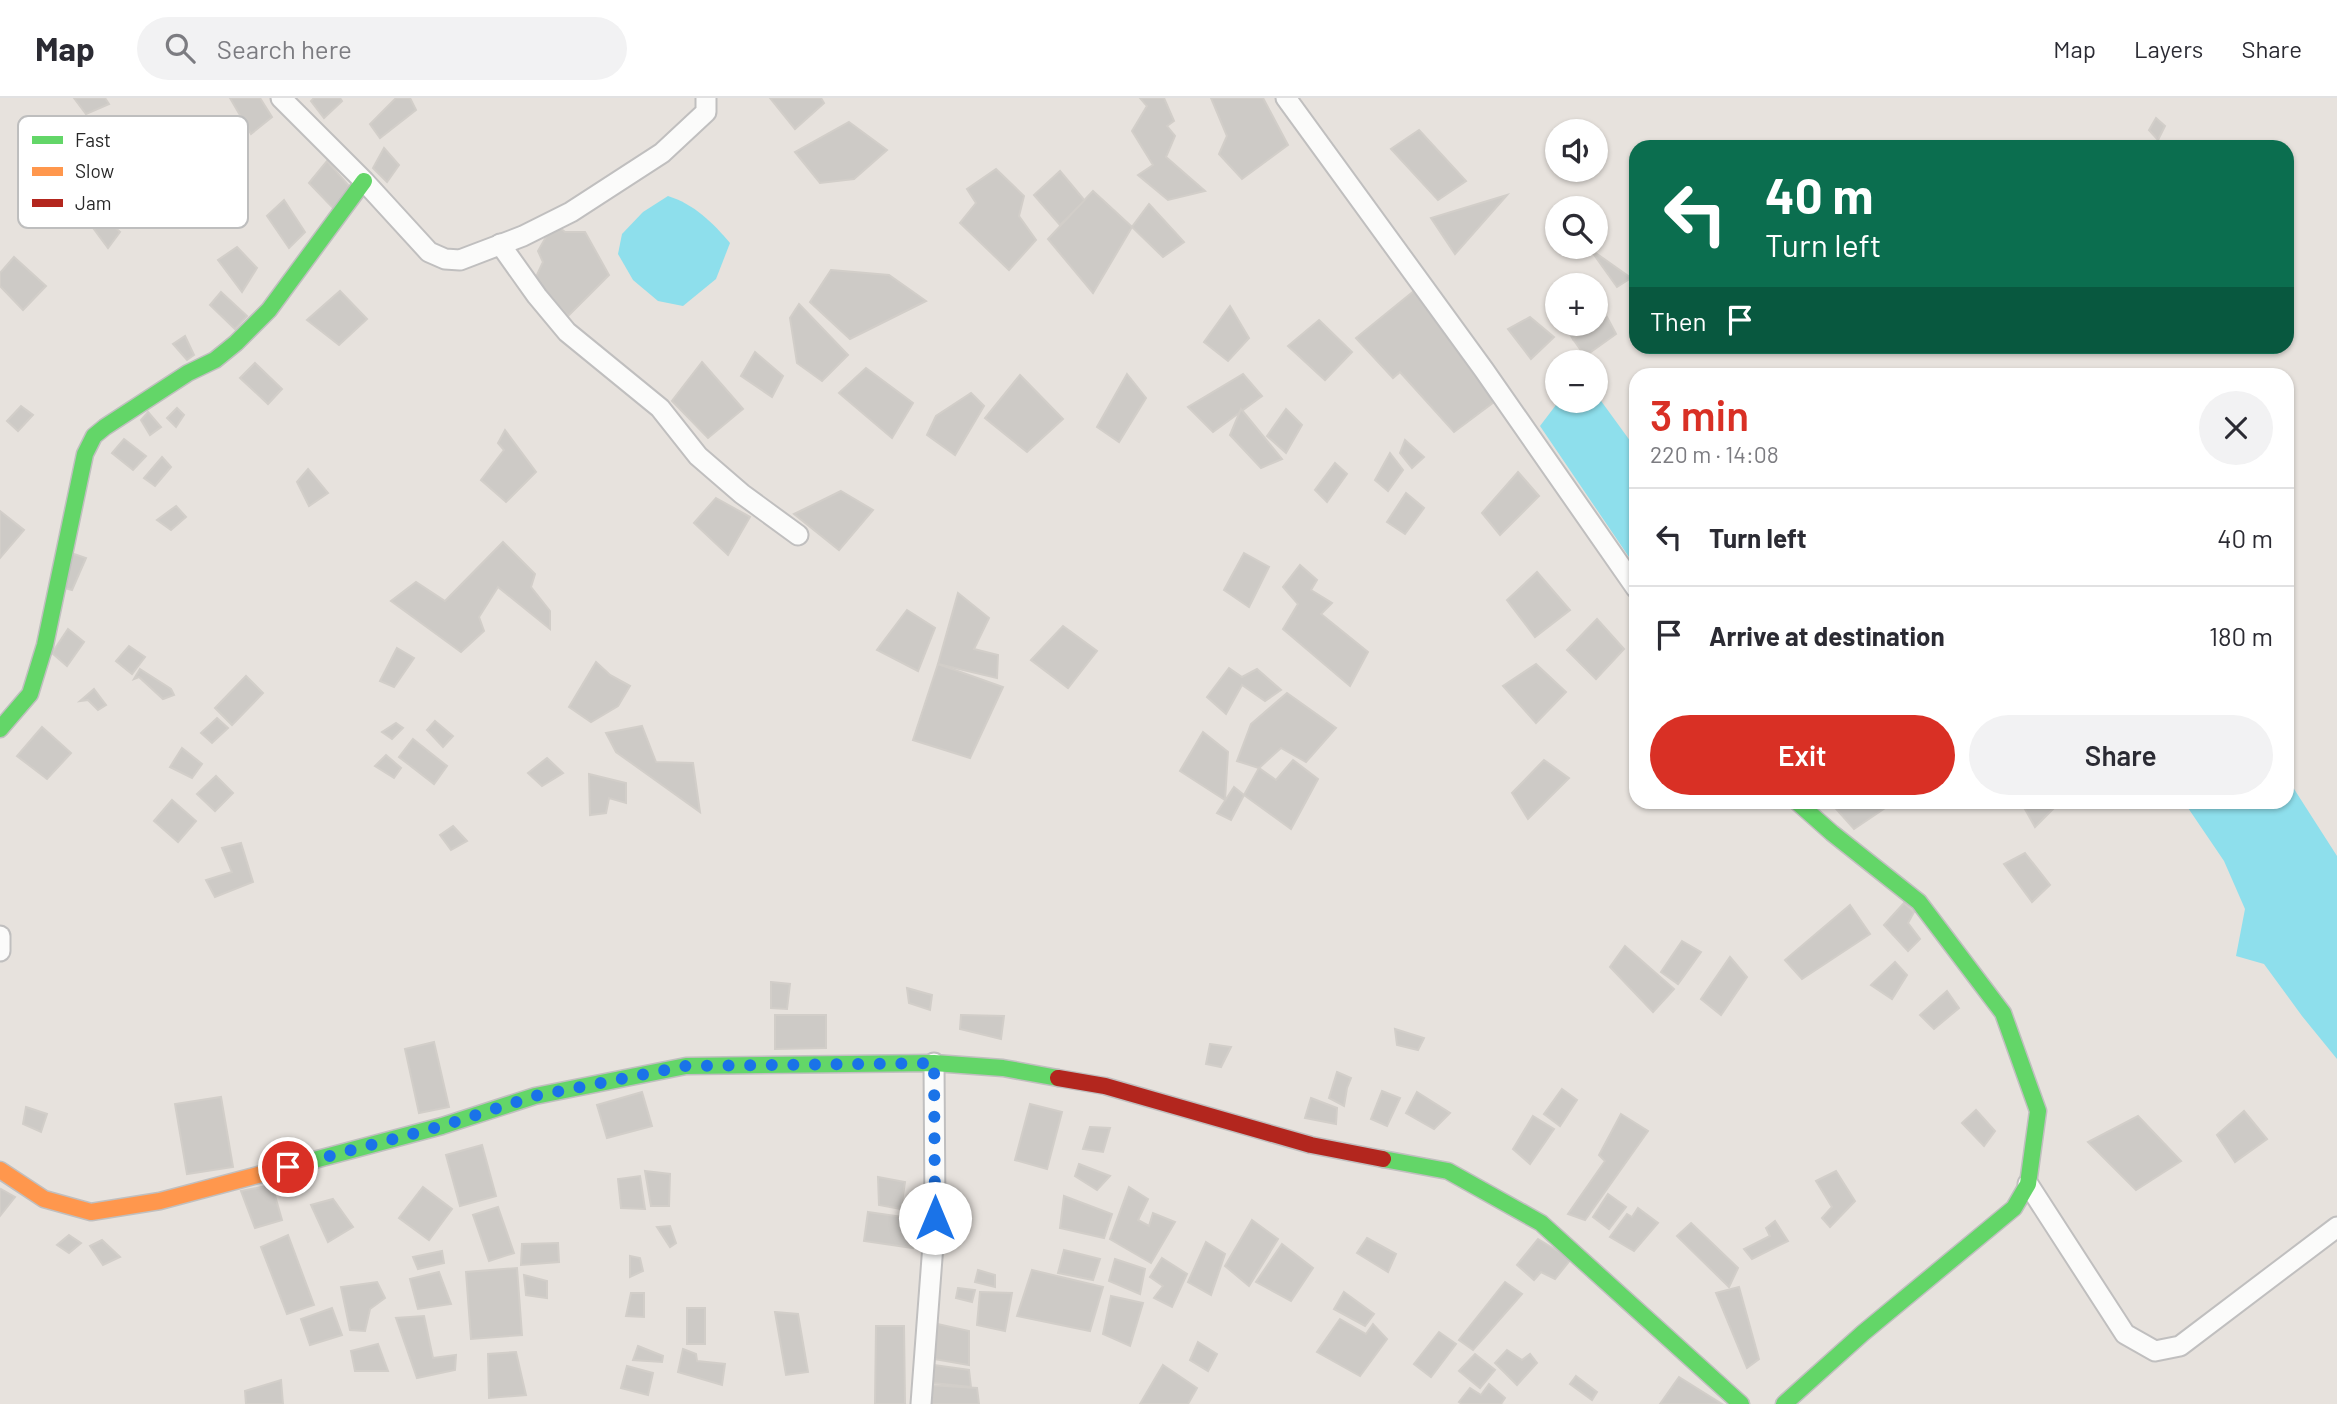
<!DOCTYPE html>
<meta charset="utf-8">
<style>
:root{--surface:#fff;--page:#f2f2f3;--text:#2b2b33;--muted:#7c7c81;--line:#e1e1e2;--accent:#d93025}
body{margin:0;font-family:Barlow,sans-serif;background:var(--page);color:var(--text);height:100vh;display:flex;flex-direction:column;font-size:26px;white-space:nowrap}
*{box-sizing:border-box;margin:0}
p{font-size:23px;color:var(--muted)}
.icon{flex:none;width:38px;height:38px;fill:none;stroke:currentColor;stroke-width:2;stroke-linecap:round;stroke-linejoin:round}
.map{position:relative;flex:1;overflow:hidden}
.details{position:absolute;left:1629px;top:270px;width:665px;height:441px;display:flex;flex-direction:column;background:var(--surface);border-radius:21px;box-shadow:0 2px 5px #0004}
.details>*{flex:none}
.guide{position:absolute;left:1629px;top:42px;width:665px;height:214px;border-radius:21px;box-shadow:0 2px 5px #0004;background:#0b6e4f;color:#fff;overflow:hidden}
.fabs{position:absolute;left:1545px;top:21px;display:grid;gap:14px}
.fabs a{display:grid;place-items:center;width:63px;height:63px;border-radius:50%;background:var(--surface);box-shadow:0 2px 5px #0004;font-size:35px}
.pin{position:absolute;display:grid;place-items:center;width:60px;height:60px;color:#fff;margin:-30px;border:4px solid #fff;border-radius:50%;box-shadow:0 2px 7px #0007}
.me{position:absolute;width:77px;margin:-38px;rotate:0deg;stroke-linejoin:round;filter:drop-shadow(0 0 5px #0008)}
.turn{display:flex;align-items:center;gap:24px;height:147px;padding:0 21px;font-size:32px}
.turn .icon{width:91px;height:91px;stroke-width:2.5}
.turn b{display:block;font-size:49px;line-height:60px}
.then{display:flex;align-items:center;height:66px;padding:0 21px;background:#0003;gap:14px;font-size:26px}
.round{display:grid;place-items:center;flex:none;width:74px;height:74px;border-radius:37px;background:var(--page)}
.headline{display:flex;align-items:center;justify-content:space-between;height:119px;padding:0 21px}
h1{font-size:42px;font-weight:600;line-height:52px;color:var(--accent)}
.button{display:flex;gap:14px;margin-top:auto;padding:14px 21px}
.button a{flex:1;height:80px;border-radius:42px;background:var(--accent);color:#fff;font-size:28px;font-weight:600;line-height:80px;text-align:center}
.button a+a{background:var(--page);color:var(--text)}
ul{padding:0;list-style:none}
li{display:flex;align-items:center;gap:21px;height:98px;padding:0 21px;border-top:2px solid var(--line)}
li div{flex:1}
li b{display:block;font-size:26px}
li em{font-style:normal}
header{display:flex;align-items:center;gap:42px;box-sizing:border-box;height:98px;padding:0 35px;background:var(--surface);border-bottom:2px solid var(--line)}
header strong{font-size:33px}
nav{display:flex;gap:38px;margin-inline-start:auto;font-size:24px}
.search{width:490px;height:63px;background:var(--page);display:flex;align-items:center;gap:18px;box-sizing:border-box;padding:0 24px;border-radius:38px;color:var(--muted);font-size:26px}
.map>svg:first-child{display:block}
.water{fill:#8edfec}
.building{fill:#cdcac6;stroke:#d2cec9;stroke-width:2}
.lines{fill:none;stroke-linecap:round;stroke-linejoin:round}
.street-casing{stroke:#c0bfbf;stroke-width:23}
.fast-casing{stroke:#c0bfbf;stroke-width:19}
.slow-casing{stroke:#c0bfbf;stroke-width:19}
.jam-casing{stroke:#c0bfbf;stroke-width:19}
.street{stroke:#fbfbfa;stroke-width:19}
.fast{stroke:#63d668;stroke-width:16}
.slow{stroke:#ff974d;stroke-width:16}
.jam{stroke:#b3261e;stroke-width:16}
.route{stroke:#1a73e8;stroke-width:12;stroke-dasharray:0 21.6}
.key{fill:#fff;stroke:#bebebe;stroke-width:2}
.key-label{font-size:19px;fill:#282828}
</style>
<header>
<strong>Map</strong>
<div class="search"><svg class="icon" aria-label="search" viewBox="0 0 24 24"><circle cx="10" cy="10" r="6"/><path d="M15 15l6 6"/></svg>Search here</div>
<nav><a>Map</a><a>Layers</a><a>Share</a></nav>
</header>
<div class="map">
<svg width="2337" height="1306" viewBox="0 0 2337 1306">
<rect width="100%" height="100%" fill="#e7e2dd"/>
<g class="water">
<path d="M668,98c26,8 45,27 62,47l-14,36 -33,27 -25,-5 -25,-21 -15,-26 4,-20 21,-22z"/>
<polygon points="1596,296 1636,351 1636,459 1631,462 1540,328 1559,303 1596,303"/>
<polygon points="2287,680 2337,758 2337,961 2302,918 2264,866 2236,858 2245,811 2224,763 2184,704 2287,704"/>
</g>
<g class="building">
<polygon points="74,0 105,0 109,6 86,16"/>
<polygon points="230,0 260,0 272,19 251,36"/>
<polygon points="314,0 340,0 342,3 324,20 311,3"/>
<polygon points="396,0 410,0 416,12 380,40 370,26"/>
<polygon points="770,0 821,0 824,5 795,31"/>
<polygon points="1140,0 1164,0 1174,23 1167,28 1175,38 1166,59 1205,93 1168,102 1138,77 1153,67 1132,33 1147,8"/>
<polygon points="1211,0 1263,0 1288,47 1242,81 1219,56 1227,38"/>
<polygon points="2156,20 2165,28 2158,42 2149,32"/>
<polygon points="849,24 887,52 854,81 820,85 795,54"/>
<polygon points="1419,32 1466,83 1438,102 1391,51"/>
<polygon points="384,50 399,67 387,84 373,70"/>
<polygon points="327,63 349,88 333,110 309,85"/>
<polygon points="996,71 1024,98 1019,118 1036,142 1009,172 960,125 976,105 967,91"/>
<polygon points="1060,73 1085,103 1060,127 1034,97"/>
<polygon points="1093,93 1132,129 1093,195 1048,141"/>
<polygon points="1507,97 1455,156 1431,120"/>
<polygon points="284,102 305,134 289,150 267,118"/>
<polygon points="1149,106 1184,144 1163,159 1132,129"/>
<polygon points="96,113 120,134 108,150 88,123"/>
<polygon points="554,125 565,134 585,134 609,177 568,218 535,181 543,164 538,153"/>
<polygon points="237,149 257,170 242,194 218,162"/>
<polygon points="1590,151 1631,180 1617,189"/>
<polygon points="14,159 46,188 23,212 0,188 0,175"/>
<polygon points="831,172 889,177 926,203 850,241 810,204"/>
<polygon points="340,193 367,221 339,247 307,222"/>
<polygon points="1414,193 1494,304 1454,334 1400,274 1393,280 1356,240"/>
<polygon points="221,194 247,218 235,231 210,207"/>
<polygon points="799,206 848,257 822,283 797,265 790,220"/>
<polygon points="1230,208 1249,240 1228,263 1204,244"/>
<polygon points="1530,219 1554,239 1531,261 1508,231"/>
<polygon points="1607,219 1616,236 1585,258 1573,241"/>
<polygon points="1319,222 1352,254 1325,282 1288,248"/>
<polygon points="1564,226 1578,226 1573,241"/>
<polygon points="185,238 194,257 187,262 173,246"/>
<polygon points="755,254 783,278 772,299 741,278"/>
<polygon points="702,264 743,311 708,340 672,303"/>
<polygon points="255,265 282,291 268,306 240,280"/>
<polygon points="866,270 913,305 892,340 839,295"/>
<polygon points="1127,276 1146,300 1119,344 1097,329"/>
<polygon points="1243,276 1262,298 1213,334 1188,309"/>
<polygon points="1020,277 1063,321 1027,354 985,320"/>
<polygon points="971,295 984,308 955,357 927,337 936,318"/>
<polygon points="21,308 33,317 18,333 7,323"/>
<polygon points="177,310 184,317 176,329 167,320"/>
<polygon points="1241,311 1282,361 1261,370 1230,337"/>
<polygon points="1286,311 1302,327 1286,355 1267,338"/>
<polygon points="148,314 161,329 150,337 141,322"/>
<polygon points="505,332 536,374 506,404 481,382 504,352 498,345"/>
<polygon points="124,341 146,358 133,372 112,355"/>
<polygon points="1405,342 1424,359 1412,370 1400,355"/>
<polygon points="1390,355 1403,372 1388,393 1375,382"/>
<polygon points="162,359 171,369 155,388 144,380"/>
<polygon points="1335,365 1347,376 1327,404 1315,392"/>
<polygon points="308,371 328,395 309,408 297,384"/>
<polygon points="1518,374 1539,398 1500,437 1482,415"/>
<polygon points="841,393 873,412 839,452 794,416"/>
<polygon points="1406,395 1424,410 1405,436 1387,424"/>
<polygon points="716,400 750,419 728,457 694,425"/>
<polygon points="176,408 186,419 171,432 157,422"/>
<polygon points="0,413 24,432 0,460"/>
<polygon points="503,444 535,476 531,489 550,513 550,531 498,489 479,519 484,533 461,554 391,503 416,484 445,503"/>
<polygon points="71,455 86,460 72,492 61,489"/>
<polygon points="1244,455 1269,469 1249,509 1224,492"/>
<polygon points="1300,467 1317,482 1311,492 1332,505 1321,516 1368,554 1350,588 1283,531 1298,506 1283,489"/>
<polygon points="1537,474 1570,512 1535,539 1507,502"/>
<polygon points="958,495 989,520 974,551 998,557 997,580 938,566"/>
<polygon points="907,512 935,530 918,573 877,552"/>
<polygon points="1597,521 1624,551 1596,581 1567,552"/>
<polygon points="1063,528 1097,553 1068,590 1031,562"/>
<polygon points="68,531 84,544 67,568 52,555"/>
<polygon points="129,548 145,559 132,576 116,563"/>
<polygon points="397,550 414,560 394,589 380,583"/>
<polygon points="596,564 610,577 630,588 618,608 591,624 569,609"/>
<polygon points="938,566 1003,589 970,660 913,642"/>
<polygon points="1536,566 1566,594 1536,625 1503,588"/>
<polygon points="1229,570 1242,579 1257,571 1281,592 1265,603 1242,587 1226,616 1207,599"/>
<polygon points="140,571 171,591 174,597 163,601 139,579 134,581"/>
<polygon points="246,578 263,595 232,627 215,610"/>
<polygon points="94,591 106,607 98,612 88,602 80,603"/>
<polygon points="1287,595 1336,630 1306,664 1281,650 1259,670 1237,663 1251,626"/>
<polygon points="217,620 228,630 212,645 201,635"/>
<polygon points="435,623 453,638 443,649 427,632"/>
<polygon points="396,625 403,630 392,641 382,634"/>
<polygon points="642,628 656,664 693,665 700,714 616,654 606,635"/>
<polygon points="42,629 71,655 47,681 17,658"/>
<polygon points="1203,634 1228,654 1225,702 1180,673"/>
<polygon points="413,641 447,668 434,686 399,659"/>
<polygon points="182,650 202,666 192,680 170,669"/>
<polygon points="386,657 401,670 394,680 375,668"/>
<polygon points="547,660 563,675 542,688 528,675"/>
<polygon points="1293,662 1318,681 1291,731 1244,697 1259,670 1276,682"/>
<polygon points="1544,662 1569,680 1528,721 1512,695"/>
<polygon points="589,676 626,685 626,705 609,700 606,715 590,717"/>
<polygon points="216,678 233,695 215,713 197,696"/>
<polygon points="1234,689 1244,697 1231,722 1217,715"/>
<polygon points="172,702 196,723 178,744 154,723"/>
<polygon points="1830,704 1894,704 1854,731"/>
<polygon points="2021,704 2046,704 2053,711 2035,729"/>
<polygon points="453,728 467,743 451,752 440,737"/>
<polygon points="241,745 253,784 215,799 206,782 232,774 222,750"/>
<polygon points="2025,755 2050,787 2032,804 2004,766"/>
<polygon points="1904,805 1914,814 1908,825 1920,841 1908,853 1884,827"/>
<polygon points="1850,807 1870,836 1802,881 1785,862"/>
<polygon points="1682,843 1701,854 1678,886 1661,874"/>
<polygon points="1625,848 1674,891 1653,914 1610,869"/>
<polygon points="1730,859 1747,879 1721,917 1701,901"/>
<polygon points="1895,864 1907,877 1892,901 1871,887"/>
<polygon points="771,884 790,886 787,911 771,910"/>
<polygon points="907,890 932,897 930,912 909,905"/>
<polygon points="1947,893 1959,910 1934,931 1920,917"/>
<polygon points="775,917 826,917 826,950 775,951"/>
<polygon points="961,917 1004,918 1001,941 960,931"/>
<polygon points="1395,931 1424,940 1418,952 1397,947"/>
<polygon points="434,944 449,1009 419,1015 405,951"/>
<polygon points="1210,946 1231,949 1221,969 1206,966"/>
<polygon points="1337,974 1351,980 1347,990 1344,1008 1329,1000"/>
<polygon points="1562,991 1577,1002 1560,1028 1544,1016"/>
<polygon points="1382,993 1400,1000 1387,1028 1371,1021"/>
<polygon points="642,994 652,1028 607,1040 597,1007"/>
<polygon points="1417,994 1450,1015 1434,1031 1406,1015"/>
<polygon points="221,999 233,1069 187,1076 175,1006"/>
<polygon points="1311,1000 1337,1010 1336,1026 1305,1020"/>
<polygon points="1030,1006 1062,1014 1047,1071 1015,1062"/>
<polygon points="26,1009 47,1016 41,1034 23,1026"/>
<polygon points="1976,1012 1995,1033 1984,1048 1962,1025"/>
<polygon points="2244,1013 2267,1041 2235,1064 2217,1037"/>
<polygon points="1621,1016 1648,1033 1585,1122 1568,1116 1605,1063 1599,1057"/>
<polygon points="1533,1018 1554,1031 1530,1066 1513,1051"/>
<polygon points="2138,1018 2181,1063 2136,1092 2088,1044"/>
<polygon points="1090,1029 1110,1030 1103,1054 1083,1051"/>
<polygon points="482,1047 496,1098 460,1108 446,1057"/>
<polygon points="1079,1066 1110,1078 1097,1092 1075,1078"/>
<polygon points="645,1073 670,1076 669,1108 651,1108"/>
<polygon points="1836,1073 1855,1103 1830,1129 1822,1120 1832,1109 1816,1083"/>
<polygon points="640,1078 645,1111 621,1110 618,1081"/>
<polygon points="878,1079 905,1084 901,1111 879,1107"/>
<polygon points="272,1087 282,1122 255,1130 241,1093"/>
<polygon points="423,1089 452,1111 429,1142 399,1120"/>
<polygon points="1129,1089 1148,1101 1138,1122 1149,1128 1153,1115 1175,1124 1151,1165 1110,1141"/>
<polygon points="1,1091 15,1099 0,1118 0,1093"/>
<polygon points="1608,1096 1626,1109 1609,1131 1593,1119"/>
<polygon points="1064,1098 1112,1116 1104,1140 1060,1130"/>
<polygon points="333,1101 353,1129 328,1144 311,1107"/>
<polygon points="498,1109 514,1155 489,1163 473,1117"/>
<polygon points="1638,1110 1658,1125 1634,1153 1610,1139 1627,1116 1632,1119"/>
<polygon points="868,1114 917,1121 913,1150 864,1143"/>
<polygon points="1252,1122 1278,1141 1249,1188 1225,1168"/>
<polygon points="1775,1123 1788,1143 1752,1161 1744,1151 1770,1138 1766,1130"/>
<polygon points="1691,1125 1738,1170 1729,1189 1677,1138"/>
<polygon points="670,1128 676,1145 670,1149 657,1129"/>
<polygon points="69,1137 81,1145 69,1155 57,1147"/>
<polygon points="288,1137 314,1207 287,1216 261,1149"/>
<polygon points="1367,1140 1396,1156 1388,1174 1357,1155"/>
<polygon points="1538,1141 1571,1161 1555,1181 1541,1174 1534,1182 1517,1167"/>
<polygon points="102,1142 120,1159 103,1167 90,1148"/>
<polygon points="1206,1144 1225,1156 1211,1197 1188,1184"/>
<polygon points="558,1145 559,1164 521,1167 522,1146"/>
<polygon points="1282,1146 1313,1170 1291,1203 1256,1184"/>
<polygon points="1064,1152 1100,1161 1093,1182 1058,1175"/>
<polygon points="442,1153 444,1165 418,1171 413,1159"/>
<polygon points="630,1158 640,1160 643,1173 630,1179"/>
<polygon points="1162,1160 1187,1176 1172,1209 1154,1200 1163,1188 1150,1179"/>
<polygon points="1115,1161 1145,1171 1140,1196 1109,1183"/>
<polygon points="517,1170 522,1237 471,1241 466,1174"/>
<polygon points="978,1172 995,1177 995,1189 975,1184"/>
<polygon points="1032,1172 1103,1189 1090,1233 1017,1218"/>
<polygon points="439,1174 451,1206 418,1211 410,1181"/>
<polygon points="524,1177 547,1183 547,1200 526,1197"/>
<polygon points="377,1184 385,1200 370,1211 365,1233 350,1232 341,1189"/>
<polygon points="1505,1184 1522,1196 1473,1252 1459,1242"/>
<polygon points="1739,1189 1759,1261 1747,1270 1716,1195"/>
<polygon points="958,1190 975,1192 972,1204 956,1200"/>
<polygon points="980,1194 1012,1195 1005,1233 977,1227"/>
<polygon points="1344,1194 1374,1216 1365,1228 1334,1211"/>
<polygon points="631,1195 644,1195 644,1219 626,1218"/>
<polygon points="1111,1198 1143,1205 1130,1248 1103,1236"/>
<polygon points="332,1210 342,1237 310,1247 301,1221"/>
<rect x="687" y="1210" width="18" height="36"/>
<polygon points="775,1214 798,1216 808,1274 786,1277"/>
<polygon points="424,1218 433,1260 456,1257 455,1272 417,1280 396,1220"/>
<polygon points="1340,1221 1366,1236 1373,1226 1387,1241 1360,1278 1317,1254"/>
<polygon points="933,1225 969,1233 969,1267 928,1260"/>
<polygon points="876,1228 904,1228 905,1306 875,1306"/>
<polygon points="1439,1234 1456,1246 1431,1279 1414,1266"/>
<polygon points="1198,1244 1217,1256 1208,1273 1190,1262"/>
<polygon points="378,1246 388,1273 355,1273 351,1253"/>
<polygon points="638,1248 663,1258 662,1264 633,1262"/>
<polygon points="683,1251 696,1256 697,1263 725,1266 722,1287 678,1274"/>
<polygon points="1507,1252 1522,1262 1530,1256 1537,1265 1517,1287 1495,1265"/>
<polygon points="516,1254 526,1297 489,1300 488,1256"/>
<polygon points="1475,1256 1495,1272 1480,1290 1459,1273"/>
<polygon points="934,1267 969,1272 971,1289 933,1285"/>
<polygon points="1163,1267 1197,1290 1188,1306 1140,1306"/>
<polygon points="627,1268 653,1275 648,1297 621,1290"/>
<polygon points="1576,1278 1597,1294 1592,1302 1570,1286"/>
<polygon points="1679,1279 1722,1306 1660,1306"/>
<polygon points="281,1282 283,1306 246,1306 245,1293"/>
<polygon points="1489,1286 1505,1300 1501,1306 1462,1306 1459,1304 1470,1290 1481,1297"/>
<polygon points="929,1287 977,1290 979,1306 929,1306"/>
</g>
<g class="lines">
<g class="street-casing">
<g id="street">
<polyline points="281,0 364,83 429,154 445,161 460,162 523,138 571,114 662,55 706,14 706,0"/>
<polyline points="1286,0 1484,272 1636,490"/>
<polyline points="500,146 537,198 567,234 660,310 698,358 742,396 798,437"/>
<polyline points="0,838 0,853"/>
<polyline points="2028,1086 2125,1236 2155,1253 2180,1248 2337,1129"/>
<polyline points="921,1306 935,1120 934,965"/>
</g>
</g>
<g class="fast-casing">
<g id="fast">
<polyline points="0,631 30,596 45,547 85,356 94,338 105,329 188,275 215,262 236,245 269,212 364,83"/>
<polyline points="1383,1061 1448,1073 1541,1125 1741,1306"/>
<polyline points="269,1074 442,1028 535,998 686,968 934,965 1003,970 1058,980"/>
<polyline points="1784,1306 1863,1235 2014,1110 2028,1086 2038,1013 2003,915 1919,804 1832,735 1797,704"/>
</g>
</g>
<g class="slow-casing">
<polyline id="slow" points="0,1072 44,1101 91,1114 160,1103 269,1074"/>
</g>
<g class="jam-casing">
<polyline id="jam" points="1058,980 1105,988 1311,1047 1383,1061"/>
</g>
<use href="#street" class="street"/>
<use href="#fast" class="fast"/>
<use href="#slow" class="slow"/>
<use href="#jam" class="jam"/>
</g>
<g class="lines">
<polyline class="route" points="288,1069 442,1028 535,998 686,968 934,965 935,1120"/>
</g>
<rect x="18" y="18" width="230" height="112" rx="10" class="key"/>
<rect x="32" y="38" width="31" height="8" fill="#63d668"/>
<rect x="32" y="69" width="31" height="9" fill="#ff974d"/>
<rect x="32" y="101" width="31" height="8" fill="#b3261e"/>
<g class="key-label">
<text x="75" y="49">Fast</text>
<text x="75" y="80">Slow</text>
<text x="75" y="112">Jam</text>
</g>
</svg>
<div class="fabs">
<a><svg class="icon" aria-label="sound" viewBox="0 0 24 24"><path d="M4 9h4l5-4v14l-5-4H4zM17 9q2 3 0 6"/></svg></a>
<a><svg class="icon" aria-label="search" viewBox="0 0 24 24"><circle cx="10" cy="10" r="6"/><path d="M15 15l6 6"/></svg></a>
<a>+</a>
<a>−</a>
</div>
<div class="pin" style="left:288px;top:1069px;background:#d93025"><svg class="icon" aria-label="arrive" viewBox="0 0 24 24"><path d="M6 21V4h12l-3 4 3 4H6"/></svg></div>
<svg class="me" style="left:935px;top:1120px" viewBox="-20 -20 40 40"><circle r="19" fill="#fff"/><path d="M0-13L10 11 0 6-10 11z" fill="#1a73e8"/></svg>
<div class="guide">
<div class="turn"><svg class="icon" aria-label="left" viewBox="0 0 24 24"><path d="M17 20v-9H6M10 6l-5 5 5 5"/></svg><div><b>40 m</b>Turn left</div></div>
<div class="then">Then<svg class="icon" aria-label="arrive" viewBox="0 0 24 24"><path d="M6 21V4h12l-3 4 3 4H6"/></svg></div>
</div>
<section class="details">
<div class="headline"><div><h1>3 min</h1><p>220 m · 14:08</p></div><a class="round"><svg class="icon" aria-label="close" viewBox="0 0 24 24"><path d="M6 6l12 12M18 6L6 18"/></svg></a></div>
<ul>
<li><svg class="icon" aria-label="left" viewBox="0 0 24 24"><path d="M17 20v-9H6M10 6l-5 5 5 5"/></svg><div><b>Turn left</b></div><em>40 m</em></li>
<li><svg class="icon" aria-label="arrive" viewBox="0 0 24 24"><path d="M6 21V4h12l-3 4 3 4H6"/></svg><div><b>Arrive at destination</b></div><em>180 m</em></li>
</ul>
<div class="button"><a>Exit</a><a>Share</a></div>
</section>
</div>
